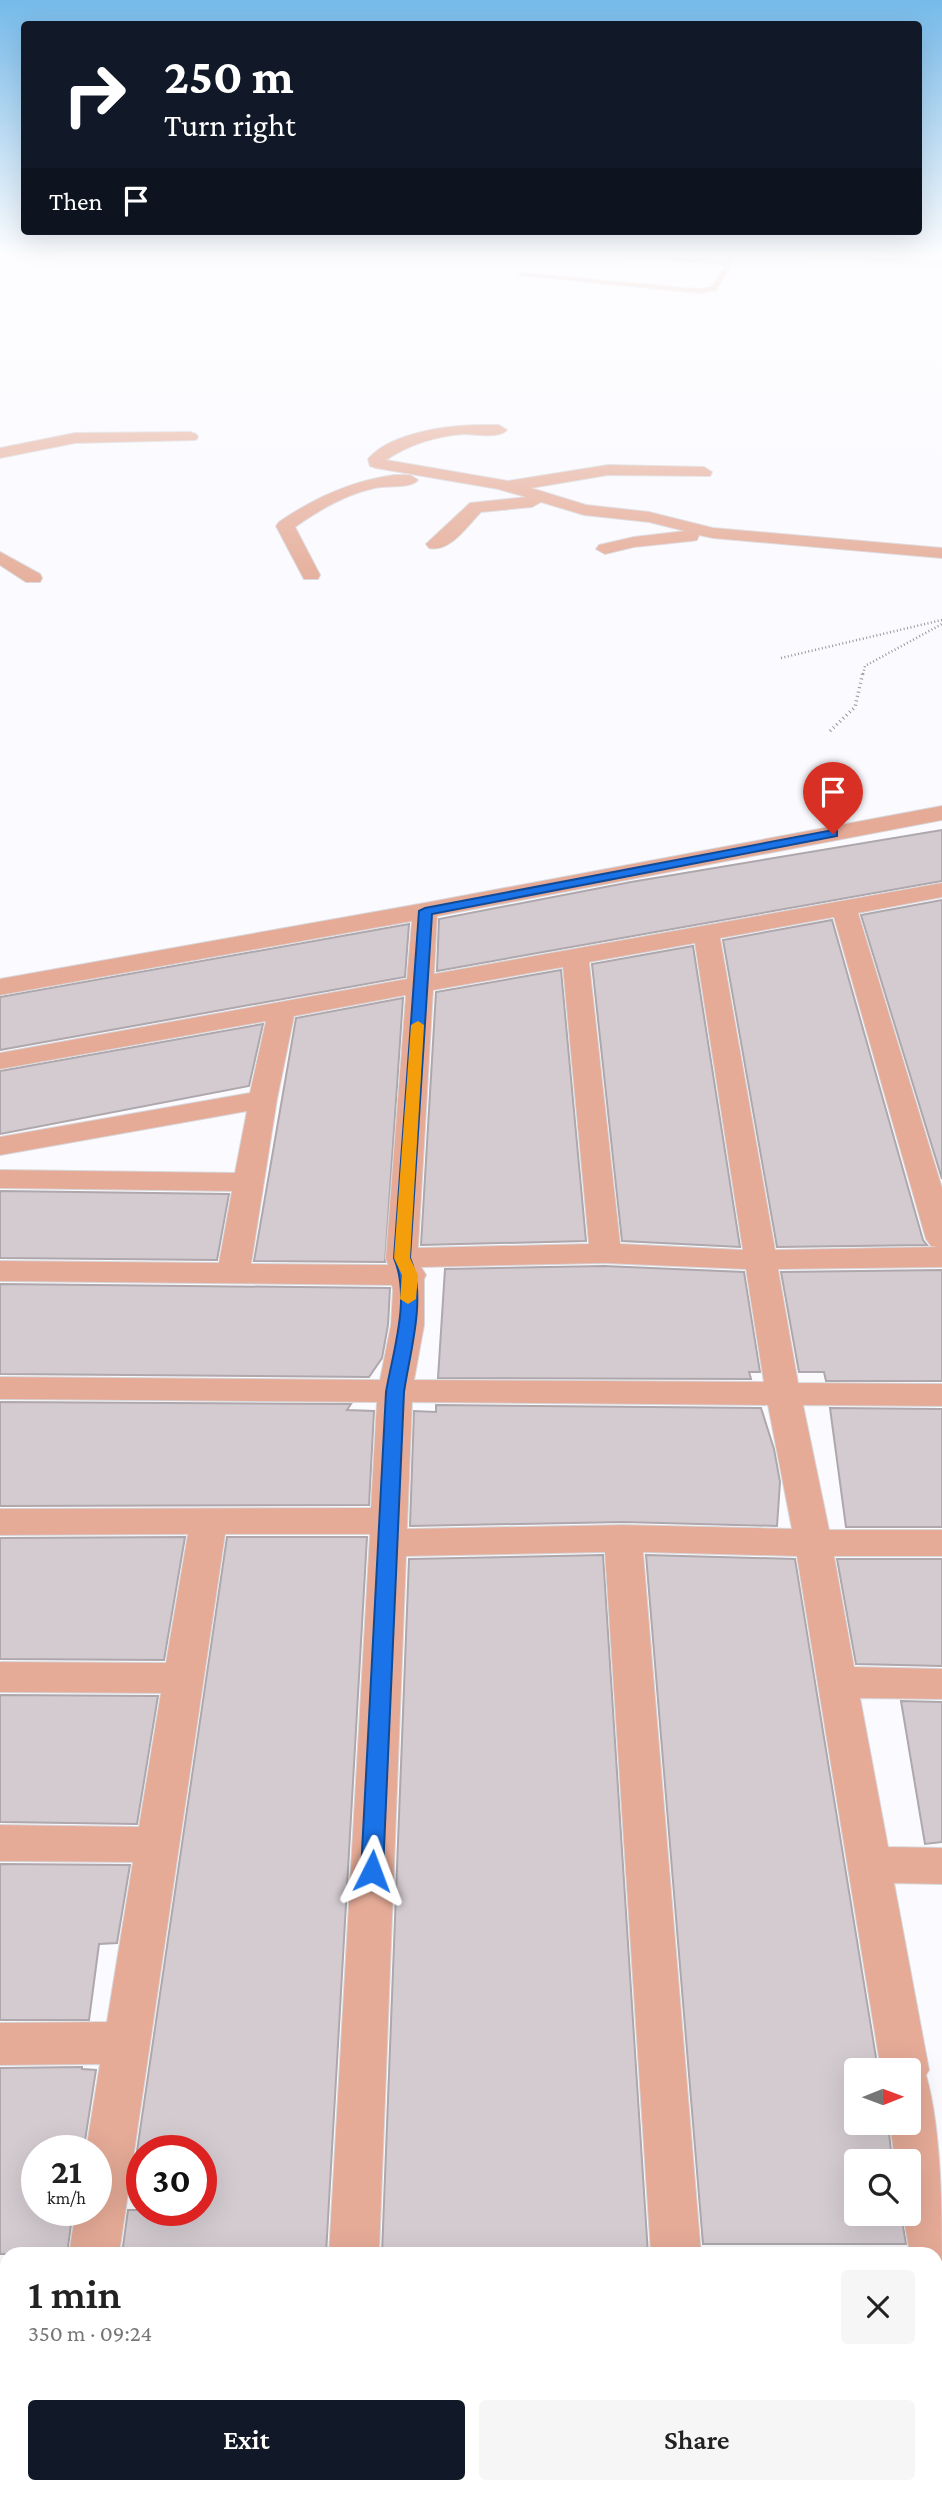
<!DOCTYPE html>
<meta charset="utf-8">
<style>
:root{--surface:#fff;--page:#f6f6f6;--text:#222;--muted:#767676;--accent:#111827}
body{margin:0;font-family:"Crimson Pro",serif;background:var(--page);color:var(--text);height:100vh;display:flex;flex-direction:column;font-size:26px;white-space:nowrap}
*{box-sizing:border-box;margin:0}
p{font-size:23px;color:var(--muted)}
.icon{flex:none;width:38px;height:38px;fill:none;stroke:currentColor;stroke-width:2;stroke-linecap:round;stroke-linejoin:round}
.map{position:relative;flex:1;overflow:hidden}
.side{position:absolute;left:0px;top:2247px;width:943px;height:247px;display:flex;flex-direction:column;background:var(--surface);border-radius:21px 21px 0 0;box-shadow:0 7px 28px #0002}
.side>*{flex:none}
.guide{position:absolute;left:21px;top:21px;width:901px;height:214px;border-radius:7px;box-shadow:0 7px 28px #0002;background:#111827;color:#fff;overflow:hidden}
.needle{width:46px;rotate:89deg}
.controls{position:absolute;left:844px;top:2058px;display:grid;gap:14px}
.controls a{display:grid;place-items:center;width:77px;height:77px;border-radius:7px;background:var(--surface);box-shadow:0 7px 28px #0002;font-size:35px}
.speed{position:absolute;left:21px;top:2135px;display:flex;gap:14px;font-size:35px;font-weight:700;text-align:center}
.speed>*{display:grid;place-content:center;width:91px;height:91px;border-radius:50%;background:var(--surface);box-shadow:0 7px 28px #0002;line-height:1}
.speed small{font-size:18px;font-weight:400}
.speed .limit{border:10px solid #d22;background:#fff;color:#111}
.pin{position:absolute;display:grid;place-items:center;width:60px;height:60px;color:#fff;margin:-72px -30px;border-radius:50% 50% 50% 0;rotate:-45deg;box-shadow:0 0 7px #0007}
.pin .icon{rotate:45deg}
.me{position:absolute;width:77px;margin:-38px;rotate:3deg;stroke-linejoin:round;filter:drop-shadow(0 0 5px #0008)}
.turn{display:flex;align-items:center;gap:24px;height:147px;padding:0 28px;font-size:32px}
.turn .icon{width:91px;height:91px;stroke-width:2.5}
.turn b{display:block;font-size:49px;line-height:60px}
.then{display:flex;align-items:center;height:66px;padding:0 28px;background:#0003;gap:14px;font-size:26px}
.round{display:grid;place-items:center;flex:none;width:74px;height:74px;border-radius:7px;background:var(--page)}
.summary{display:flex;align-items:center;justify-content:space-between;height:119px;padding:0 28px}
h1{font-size:42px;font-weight:600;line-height:52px}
.primary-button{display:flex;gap:14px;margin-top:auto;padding:14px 28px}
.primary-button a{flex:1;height:80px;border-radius:7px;background:var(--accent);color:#fff;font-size:28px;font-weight:600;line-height:80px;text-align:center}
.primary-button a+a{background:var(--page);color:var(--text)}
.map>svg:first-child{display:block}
.building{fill:#d3cbd0;stroke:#aea7ab;stroke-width:2}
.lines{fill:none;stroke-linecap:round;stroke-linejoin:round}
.lane-casing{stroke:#d7d7dc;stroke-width:2}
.street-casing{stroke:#d7d7dc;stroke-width:2}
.path-far1{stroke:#98989c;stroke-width:2.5;stroke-dasharray:1 2.5;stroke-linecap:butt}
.path{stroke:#98989c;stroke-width:3.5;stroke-dasharray:1 3.5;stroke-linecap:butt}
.lane{fill:#e5ab97;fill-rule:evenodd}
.street{fill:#e5ab97;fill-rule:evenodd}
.route{fill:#1a73e8;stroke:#114b97;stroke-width:2}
.slow{fill:#f59e0b}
</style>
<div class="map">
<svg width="942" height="2493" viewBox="0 0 942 2493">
<rect width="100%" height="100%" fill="#fafaff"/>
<g class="building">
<polygon points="942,830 942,881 437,971 439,919 631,882"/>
<polygon points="942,900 942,1179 861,915"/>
<polygon points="832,920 923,1240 927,1245 777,1247 723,940"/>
<polygon points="409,924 405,977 0,1050 0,997"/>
<polygon points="693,946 740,1247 622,1241 592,964"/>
<polygon points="561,970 586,1241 421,1245 436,992"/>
<polygon points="403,998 385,1262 254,1261 296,1018"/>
<polygon points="263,1024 249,1086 0,1134 0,1071"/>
<polygon points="0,1191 229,1194 217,1260 0,1258"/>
<polygon points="604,1266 744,1272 760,1372 749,1372 751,1379 438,1378 445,1269"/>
<polygon points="942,1270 942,1381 826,1381 824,1372 799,1372 781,1272"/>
<polygon points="0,1284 390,1288 388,1325 382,1358 369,1377 0,1374"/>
<polygon points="0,1402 351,1404 347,1410 374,1411 369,1505 0,1506"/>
<polygon points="436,1405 761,1408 774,1449 780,1482 777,1526 623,1522 410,1526 414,1411 436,1412"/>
<polygon points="830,1408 942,1409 942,1527 846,1527"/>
<polygon points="185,1537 164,1660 0,1659 0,1538"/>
<polygon points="227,1537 367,1537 326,2254 122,2254 128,2210 201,2210 201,2151 137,2151"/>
<polygon points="603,1555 648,2254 382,2254 409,1559"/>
<polygon points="646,1555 795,1559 878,2070 856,2070 856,2123 888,2123 892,2161 856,2161 856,2214 901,2214 906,2244 703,2244"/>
<polygon points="837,1559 942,1559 942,1666 856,1664"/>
<polygon points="0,1695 158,1696 137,1824 0,1822"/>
<polygon points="901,1701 942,1702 942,1842 925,1844"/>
<polygon points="0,1864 130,1865 117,1943 99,1944 89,2020 0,2020"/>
<polygon points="82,2067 82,2069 96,2070 84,2147 37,2148 37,2210 73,2210 67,2254 0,2254 0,2068"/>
</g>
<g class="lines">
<g class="lane-casing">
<g id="lane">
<polygon points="609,254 728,261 732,254 738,254 716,290 699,293 518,275 521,273 699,289 712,287 725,265"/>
<polygon points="811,254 942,262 942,266 814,256"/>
</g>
</g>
<g class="street-casing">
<g id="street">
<path d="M482,425h17l8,5c-9,9 -30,4 -43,4 -28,2 -54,10 -78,26l122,21 100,-16 96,2 8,5 -2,4 -102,-1 -77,13 55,17 63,7 64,16 229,20v10l-229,-20 -14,-3 -2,5 -6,1 -57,6 -29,7 -9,-5 3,-4 35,-8 51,-6 -36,-9 -65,-7 -43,-13 -9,5 -51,5c-13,13 -31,41 -52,36l-3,-4 44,-41 56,-6 -28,-8 -122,-21 -6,-2 -2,-7c23,-27 81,-34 114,-34z"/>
<polygon points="190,432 196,434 198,437 196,440 75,443 0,458 0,448 75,433"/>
<path d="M394,475h16l8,5c-8,9 -30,5 -43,8 -29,6 -56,22 -80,39l25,48 -2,4h-14l-28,-53 3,-4c35,-24 72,-41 115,-47z"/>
<polygon points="0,552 40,574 42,578 40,582 26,582 0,565"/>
<path d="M942,806v14l-505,96 -3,58 508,-91v14l-84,16 84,275v79l-164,2 20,114 144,1v22l-139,-1 26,125h113v26h-108l20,111 88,2v30l-82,-1 28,149 54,1v36l-48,-1 35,187 -3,5c16,57 16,140 16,201l-6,2v-24h-26l-7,-40h5v-53h-13l-5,-38h18v-53h-27l-84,-514 -154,-4 58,702h-50l-46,-702 -199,4 -27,698h-50l41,-720h-145l-106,720h-50l7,-44h20v-59h-10l14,-87 -100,1v-42l107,-1 26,-160 -133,-1v-36l139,2 22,-134 -161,-1v-30l166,1 22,-129 -188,1v-26l371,-1 6,-106 -377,-3v-22l380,3 11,-55 2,-35 -1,-5 -392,-4v-20l219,2 13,-72 -232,-3v-18l235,3 12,-62 -247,44v-18l250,-44 16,-72 -266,48v-16l407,-74 5,-58 -412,74v-16l425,-76zM834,917l92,322 5,7 7,1 -163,3 -55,-312zM695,943l48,307 -123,-6 -31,-282zM563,967l26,277 -171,4 15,-258zM406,995l-20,263 2,7 -137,-1 26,-165 17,-83zM604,1263l142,6 18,113 -350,-2 10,-55v-46l2,-4 -5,-8zM412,1402l356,3 24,124 -169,-4 -216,4z"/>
<rect x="0" y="2270" width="7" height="50"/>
</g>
</g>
<g class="path-far1">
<polyline points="781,658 942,620"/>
<polyline points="863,674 865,666 942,624"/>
</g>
<polyline class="path" points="830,731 855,707 863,672"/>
<use href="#lane" class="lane"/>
<use href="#street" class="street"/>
</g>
<linearGradient id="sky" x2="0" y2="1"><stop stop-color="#75baea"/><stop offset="0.42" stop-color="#fdfdff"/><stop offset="1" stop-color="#fdfdff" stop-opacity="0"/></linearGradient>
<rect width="942" height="603" fill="url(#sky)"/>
<path class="route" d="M833,830l4,1v5l-405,78 -22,344c17,39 0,93 -6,134l-21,479 -3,7 -8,2 -7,-2 -4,-7 25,-479c7,-41 25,-94 8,-134l25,-347 6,-3z"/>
<polygon class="slow" points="418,1021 424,1025 410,1258 418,1275 416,1299 408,1304 400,1299 402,1275 394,1258 411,1025"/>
</svg>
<div class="controls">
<a><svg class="needle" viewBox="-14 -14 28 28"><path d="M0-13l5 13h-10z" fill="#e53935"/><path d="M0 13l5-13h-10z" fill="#767676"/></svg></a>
<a><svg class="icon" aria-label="search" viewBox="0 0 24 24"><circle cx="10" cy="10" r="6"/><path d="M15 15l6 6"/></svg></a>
</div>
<div class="speed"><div>21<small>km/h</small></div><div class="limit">30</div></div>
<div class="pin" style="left:833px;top:834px;background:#d93025"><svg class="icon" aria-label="arrive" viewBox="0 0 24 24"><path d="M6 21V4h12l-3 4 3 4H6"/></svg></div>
<svg class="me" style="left:372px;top:1871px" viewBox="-20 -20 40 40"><path d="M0-17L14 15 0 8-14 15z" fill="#1a73e8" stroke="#fff" stroke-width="4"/></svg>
<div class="guide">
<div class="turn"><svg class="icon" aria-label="right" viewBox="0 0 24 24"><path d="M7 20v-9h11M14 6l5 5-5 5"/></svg><div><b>250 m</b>Turn right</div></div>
<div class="then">Then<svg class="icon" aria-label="arrive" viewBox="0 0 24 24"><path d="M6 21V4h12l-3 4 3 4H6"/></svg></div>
</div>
<section class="side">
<div class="summary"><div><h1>1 min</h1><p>350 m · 09:24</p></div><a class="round"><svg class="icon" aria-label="close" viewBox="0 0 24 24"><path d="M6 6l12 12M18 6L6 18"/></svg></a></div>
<div class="primary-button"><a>Exit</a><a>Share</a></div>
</section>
</div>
